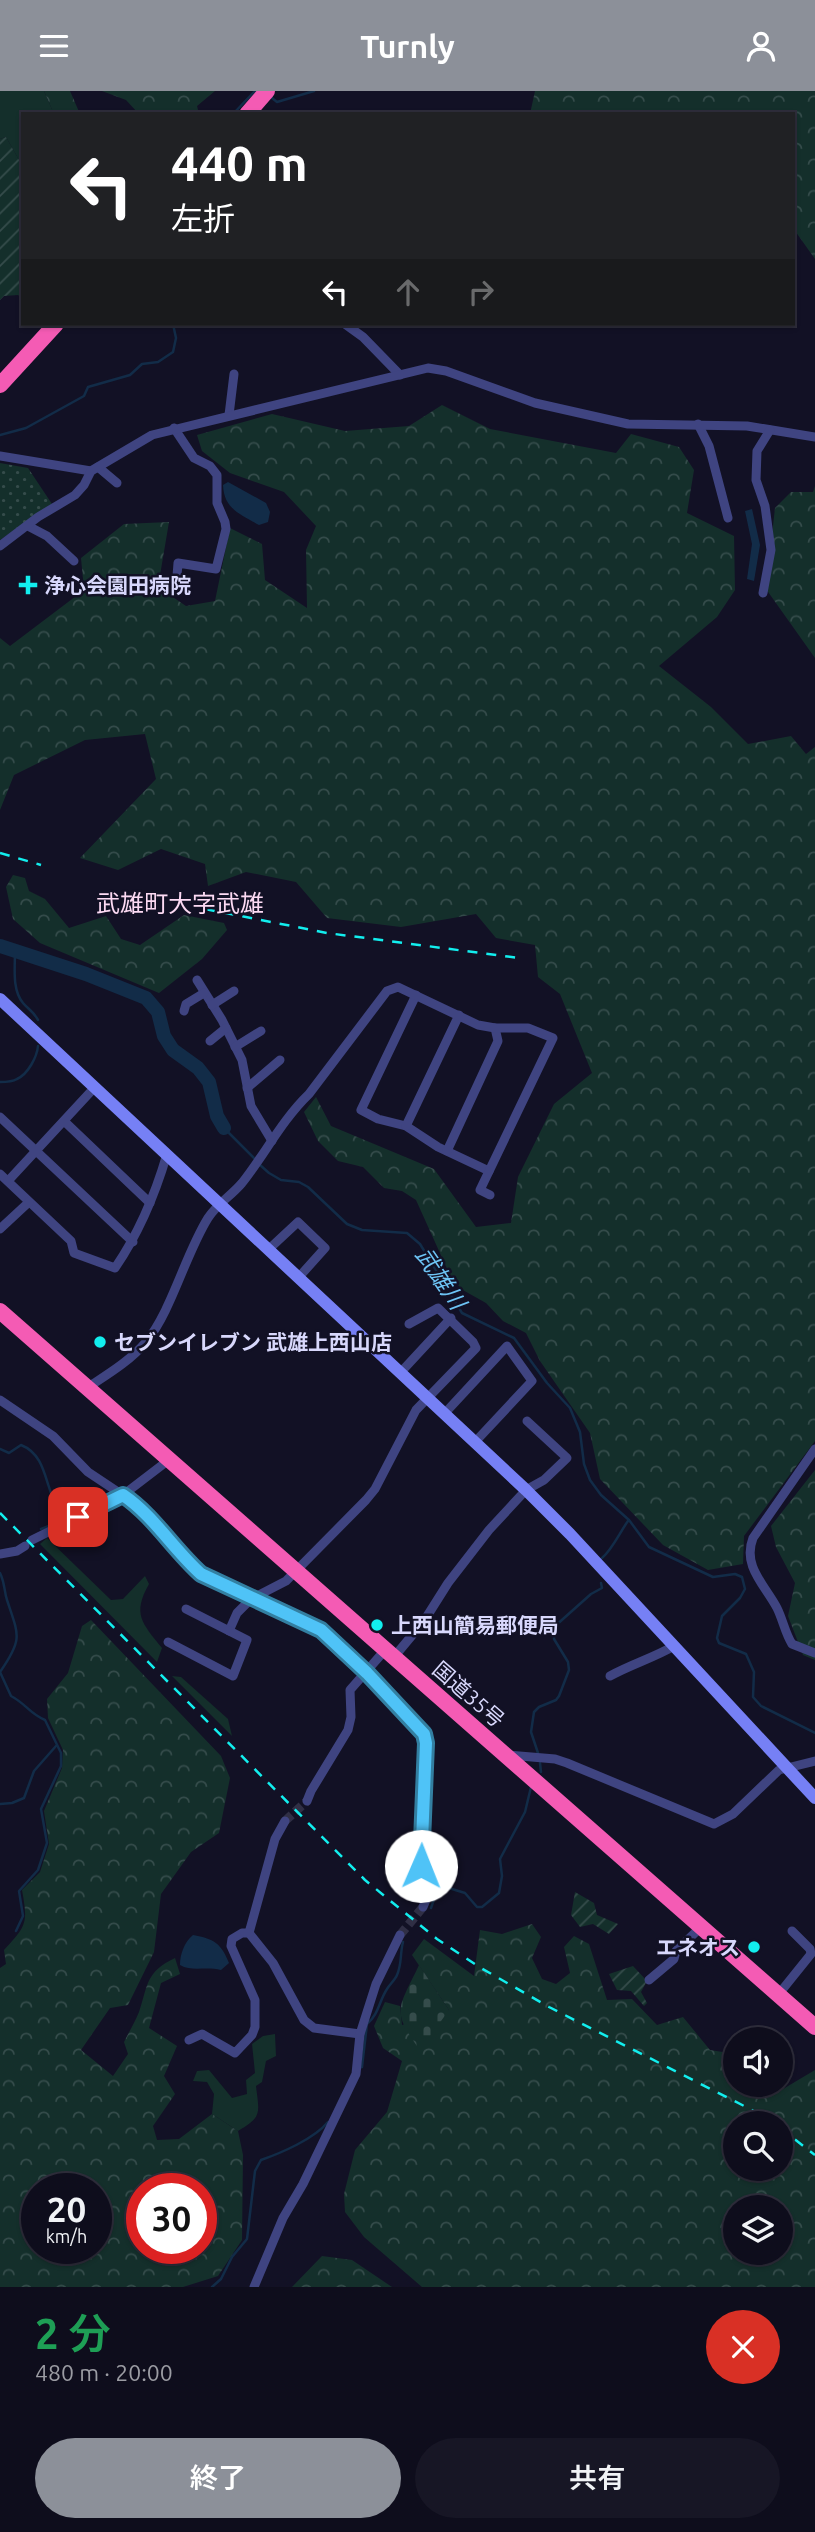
<!DOCTYPE html>
<html lang="ja">
<meta charset="utf-8">
<style>
:root{--surface:#0e0d1c;--page:#171625;--text:#f1f3f6;--muted:#9b9ca3;--line:#2e2d3b;--accent:#8c9099}
body{margin:0;font-family:Ubuntu,"Noto Sans JP",sans-serif;background:var(--page);color:var(--text);height:100vh;display:flex;flex-direction:column;font-size:26px;white-space:nowrap}
*{box-sizing:border-box;margin:0}
p{font-size:23px;color:var(--muted)}
.icon{flex:none;width:38px;height:38px;fill:none;stroke:currentColor;stroke-width:2;stroke-linecap:round;stroke-linejoin:round}
.map{position:relative;height:2196px;overflow:hidden}
.panel{display:flex;flex-direction:column;background:var(--surface);flex:1}
.panel>*{flex:none}
.guide{position:absolute;left:21px;top:21px;width:774px;height:214px;border-radius:0px;box-shadow:0 2px 5px #0004,0 0 0 2px var(--line);background:#202124;color:#fff;overflow:hidden}
.buttons{position:absolute;left:723px;top:1936px;display:grid;gap:14px}
.buttons a{display:grid;place-items:center;width:70px;height:70px;border-radius:50%;background:var(--surface);box-shadow:0 2px 5px #0004,0 0 0 2px var(--line);font-size:35px}
.speed{position:absolute;left:21px;top:2082px;display:flex;gap:14px;font-size:35px;font-weight:700;text-align:center}
.speed>*{display:grid;place-content:center;width:91px;height:91px;border-radius:50%;background:var(--surface);box-shadow:0 2px 5px #0004,0 0 0 2px var(--line);line-height:1}
.speed small{font-size:18px;font-weight:400}
.speed .limit{border:10px solid #d22;background:#fff;color:#111}
.pin{position:absolute;display:grid;place-items:center;width:60px;height:60px;color:#fff;margin:-30px;border-radius:14px;box-shadow:0 4px 10px #0006}
.me{position:absolute;width:77px;margin:-38px;rotate:1deg;stroke-linejoin:round;filter:drop-shadow(0 0 5px #0008)}
.turn{display:flex;align-items:center;gap:24px;height:147px;padding:0 35px;font-size:32px}
.turn .icon{width:91px;height:91px;stroke-width:2.5}
.turn b{display:block;font-size:49px;line-height:60px}
.lanes{display:flex;align-items:center;height:66px;padding:0 35px;background:#0003;justify-content:center;gap:35px;direction:ltr}
.lanes .off{opacity:.35}
.round{display:grid;place-items:center;flex:none;width:74px;height:74px;border-radius:37px;background:var(--page)}
.headline{display:flex;align-items:center;justify-content:space-between;height:119px;padding:0 35px}
h1{font-size:42px;font-weight:600;line-height:52px;color:#1e9e55}
.cta{display:flex;gap:14px;margin-top:auto;padding:14px 35px}
.cta a{flex:1;height:80px;border-radius:42px;background:var(--accent);color:#fff;font-size:28px;font-weight:600;line-height:80px;text-align:center}
.cta a+a{background:var(--page);color:var(--text)}
header{display:flex;justify-content:space-between;align-items:center;height:91px;padding:0 35px;background:var(--accent);color:#fff;font-size:32px;font-weight:600}
.map>svg:first-child{display:block}
.grass{fill:#142f2b}
.forest{fill:url(#forest-crowns);fill-rule:evenodd}
.cemetery{fill:url(#cemetery-stones)}
.park{fill:url(#park-dots)}
.garden{fill:url(#garden-furrows)}
.water{fill:#122c48}
.lines{fill:none;stroke-linecap:round;stroke-linejoin:round}
.stream{stroke:#122c48;stroke-width:2.5}
.river{stroke:#122c48;stroke-width:14}
.street-tunnel{stroke:#302f45;stroke-width:9;stroke-dasharray:9 4.5;stroke-linecap:butt}
.street{stroke:#3f4481;stroke-width:9}
.secondary{stroke:#7680f5;stroke-width:12}
.highway{stroke:#f45bb4;stroke-width:16}
.rail{stroke:#12eeee;stroke-width:2.5;stroke-dasharray:10 9;stroke-linecap:butt}
.route-casing{stroke:#337fa1;stroke-width:18}
.route{stroke:#4fc3f7;stroke-width:12}
.poi-dot{fill:#12eeee;stroke:#121125;stroke-width:2.5}
.labels{text-anchor:middle;dominant-baseline:central;stroke-width:5;stroke-linejoin:round;paint-order:stroke}
.poi-label{font-size:21px;font-weight:bold;fill:#d8d8fc;stroke:#121125;text-anchor:start}
.street-label{font-size:21px;fill:#d8d8fc;stroke:#121125}
.water-label{font-size:23px;font-style:italic;fill:#6dc4f5;stroke:#121125}
.quarter-label{font-size:24px;fill:#fcdaf3;stroke:#121125}
</style>
<header><svg class="icon" aria-label="menu" viewBox="0 0 24 24"><path d="M4 6h16M4 12h16M4 18h16"/></svg>Turnly<svg class="icon" aria-label="person" viewBox="0 0 24 24"><circle cx="12" cy="8" r="4"/><path d="M4 21q1-7 8-7t8 7"/></svg></header>
<div class="map">
<svg width="815" height="2196" viewBox="0 0 815 2196">
<defs>
<pattern id="forest-crowns" width="20" height="18" patternUnits="userSpaceOnUse" patternTransform="scale(1.75)"><rect width="20" height="18" fill="#142f2b"/><path d="M2 6a3 3 0 1 1 6 0M12 15a3 3 0 1 1 6 0" fill="none" stroke="#354c4b"/></pattern>
<pattern id="cemetery-stones" width="16" height="16" patternUnits="userSpaceOnUse" patternTransform="scale(1.75)"><rect width="16" height="16" fill="#142f2b"/><path d="M2 7V4a2 2 0 0 1 4 0v3zM10 15v-3a2 2 0 0 1 4 0v3z" fill="#354c4b"/></pattern>
<pattern id="park-dots" width="8" height="8" patternUnits="userSpaceOnUse" patternTransform="scale(1.75)"><rect width="8" height="8" fill="#142f2b"/><path d="M2 2h.1M6 6h.1" fill="none" stroke="#354c4b" stroke-width="1.8" stroke-linecap="round"/></pattern>
<pattern id="garden-furrows" width="10" height="10" patternUnits="userSpaceOnUse" patternTransform="scale(1.75)"><rect width="10" height="10" fill="#142f2b"/><path d="M-1 1l2-2M0 10L10 0M9 11l2-2" fill="none" stroke="#354c4b"/></pattern>
</defs>
<rect width="100%" height="100%" fill="#121125"/>
<g class="grass">
<polygon points="0,0 44,0 54,23 23,23 23,76 6,46 0,48"/>
<path d="M47,1447l64,62 12,-1 22,-23 4,8c-17,30 -7,39 13,64l-5,14 -117,-118z"/>
<polygon points="172,1585 181,1586 228,1628 232,1645"/>
<path d="M275,1943l1,22 -10,5 -4,21 -6,4c3,26 7,31 -18,45l-26,-17 2,-20 -7,-12 -14,-1 4,-10 12,-1 23,28 15,-4 -1,-14 9,-7 -3,-29 11,-8z"/>
</g>
<g class="forest">
<polygon points="44,0 70,0 80,23 54,23"/>
<polygon points="102,0 215,0 197,15 199,23 139,23 126,9"/>
<polygon points="535,0 815,0 815,168 793,137 793,23 530,23"/>
<polygon points="442,314 490,338 616,362 631,343 679,356 694,379 687,422 734,445 735,499 717,526 659,575 711,616 748,653 791,645 806,663 815,656 815,1350 744,1445 743,1473 708,1479 663,1454 600,1388 590,1342 540,1270 526,1242 503,1230 486,1212 461,1198 449,1182 416,1109 402,1100 384,1097 363,1076 338,1070 318,1050 304,1021 316,1006 331,1035 434,1078 476,1136 511,1132 518,1086 554,1013 592,982 560,903 538,886 535,854 496,847 476,823 401,836 327,827 296,791 246,781 208,795 205,773 161,758 118,779 80,767 156,688 145,643 85,649 14,684 0,719 0,547 10,555 84,499 81,467 124,433 169,431 158,496 186,515 215,510 230,437 262,453 265,489 307,517 306,459 316,435 284,401 230,382 202,360 197,344 272,323 345,340 409,335"/>
<polygon points="815,395 815,567 766,498 775,417 791,401 813,401"/>
<polygon points="13,784 25,787 29,800 45,808 69,837 106,825 121,848 140,854 184,824 224,832 227,839 202,868 159,902 40,852 13,828 6,796"/>
<polygon points="815,1379 815,1569 803,1564 788,1525 795,1492 776,1456 771,1435"/>
<path d="M91,1529l130,136 9,22 -11,55 -28,19 -30,42 -7,58 -26,53 -18,3 -29,42 32,26 15,-22 -4,-12c5,-10 11,-20 15,-30 9,-26 6,-40 36,-54l5,16 -19,9 -12,45 28,18 -13,30 11,18 -22,32 4,14 22,-1 33,-25 26,17 5,24 -1,85 -24,36 -35,11h-183v-319l6,-4 -2,-14c23,-25 24,-27 18,-60l18,-18 9,-28 -5,-33 18,-43 1,-18 -15,-32 -1,-19 21,-26 14,-47zM37,2098h59v60h-59zM142,2098h59v60h-59z"/>
<path d="M532,1833l9,13 -9,21 10,21 14,5 14,-11 -6,-26 10,-11 15,8 18,56 25,-1 25,26 26,-8 27,33 25,4v30h35l8,8 37,-22v217h-393l-58,-50 -19,-25 -1,-18 11,-44 32,-38 15,-51 -19,-13 -9,-22 11,-24 15,4 2,19 47,-15 -37,-55 12,-16 50,37 6,-46 22,4zM735,2032h45v45h-45zM735,2116h45v45h-45z"/>
<polygon points="322,2165 352,2169 392,2196 292,2196"/>
</g>
<path class="cemetery" d="M419,1874l30,45 -29,40c-30,-40 -21,-42 -1,-85z"/>
<polygon class="park" points="0,372 28,377 52,413 0,449"/>
<g class="garden">
<polygon points="6,46 23,76 23,208 18,204 4,205 0,209 0,48"/>
<polygon points="575,1801 594,1812 597,1824 618,1833 609,1843 593,1833 580,1836 571,1824"/>
<polygon points="633,1875 647,1890 641,1901 647,1912 644,1915 631,1900 617,1899 609,1883"/>
</g>
<g class="water">
<path d="M228,391l38,21 4,9 -2,10 -9,3c-19,-11 -35,-16 -36,-40z"/>
<polygon points="752,418 760,454 754,490 747,488 752,453 745,420"/>
<path d="M193,1844c21,4 28,8 36,28l-8,7c-15,-4 -29,2 -41,-5 0,-10 4,-23 13,-30z"/>
</g>
<g class="lines">
<g class="stream">
<polyline points="272,7 277,11 314,0"/>
<polyline points="233,23 255,0"/>
<polyline points="0,344 26,337 84,305 88,296 130,284 142,273 158,271 173,261 176,247 173,233"/>
<path d="M15,861c0,16 -3,38 8,51 6,7 11,9 15,17"/>
<path d="M0,991c5,0 12,0 17,-3 11,-5 20,-22 21,-33"/>
<polyline points="224,1037 256,1069"/>
<polyline points="260,1074 269,1082 281,1089 299,1091 308,1096 347,1133 362,1139 407,1142 420,1153 462,1222 514,1247 547,1292 570,1317 580,1341 584,1373 590,1389 601,1404 629,1429 649,1456 713,1486 735,1483 742,1486 745,1498 740,1507 722,1525 717,1547 719,1552 746,1563 754,1581 753,1606 761,1615 815,1642"/>
<path d="M0,1358l9,4 12,-8c28,11 23,46 39,66 -1,12 -8,14 -19,18"/>
<path d="M602,1467c10,-8 18,-26 26,-37"/>
<path d="M0,1482c5,10 4,18 7,27 12,36 16,39 -7,72l11,24c14,7 19,18 34,24l16,33v13l-20,43 6,34 -9,27 -19,21 4,25 -7,15"/>
<polyline points="538,1662 531,1641 534,1621 539,1616 556,1609 559,1605 569,1579 568,1571 554,1548 554,1536 591,1503 602,1497 601,1492"/>
<polyline points="540,1672 541,1681"/>
<polyline points="0,1713 12,1712 24,1707 34,1680 56,1655"/>
<polyline points="431,1817 439,1794 465,1802 477,1816 482,1816 499,1802 502,1785 500,1768 525,1721 531,1696"/>
<path d="M358,1977l4,-1 5,-43c12,-10 12,-23 20,-35 3,-5 8,-9 10,-14 5,-11 3,-22 6,-33"/>
<path d="M212,2196l9,-8 11,-22 15,-18 8,-68 6,-11c20,-7 53,-21 67,-38"/>
</g>
<polyline class="river" points="0,855 86,883 146,907 158,921 164,945 173,959 198,977 209,991 217,1025 224,1037"/>
<g class="street-tunnel">
<polyline points="285,1730 307,1710"/>
<polyline points="400,1844 423,1816"/>
</g>
<g class="street">
<polyline points="345,233 363,246 400,284"/>
<polyline points="229,324 234,283"/>
<polyline points="698,333 709,355 728,427"/>
<polyline points="174,337 194,367 210,375 217,384 217,412 225,431 226,438 216,478 178,472 176,498"/>
<polyline points="0,365 91,380"/>
<polyline points="98,376 117,392"/>
<polyline points="28,435 47,445 74,470"/>
<polyline points="0,455 38,426 75,404 84,394 91,380 152,344 428,277 446,280 535,312 628,333 747,335 815,346"/>
<polyline points="763,502 771,459 765,415 756,389 757,360 770,339"/>
<polyline points="197,889 222,929 242,969 251,1015 272,1050"/>
<polyline points="416,904 361,1019 378,1028 406,1035 438,1056 489,1080"/>
<polyline points="212,914 234,900"/>
<polyline points="184,920 186,913 204,902"/>
<polyline points="210,950 226,937"/>
<polyline points="235,956 261,940"/>
<polyline points="247,997 280,969"/>
<polyline points="0,1026 133,1151"/>
<polyline points="64,1030 150,1112"/>
<polyline points="406,1035 459,924"/>
<polyline points="447,1060 498,950 495,937"/>
<path d="M0,1083l71,67 3,12 41,15c24,-35 40,-73 52,-114"/>
<polyline points="8,1090 95,996"/>
<polyline points="0,1138 29,1111"/>
<polyline points="269,1158 298,1131 325,1157 299,1186"/>
<polyline points="401,1281 451,1227"/>
<path d="M87,1297c21,-14 43,-27 59,-46 26,-32 39,-87 62,-124 9,-14 23,-22 34,-35 23,-29 40,-63 67,-89l78,-103 11,-4 80,38 17,3h33l25,10 -73,152 10,5"/>
<polyline points="0,1309 53,1345 88,1381 139,1415 201,1483 322,1539 367,1582 424,1644 427,1652 421,1775 428,1804 423,1816"/>
<polyline points="445,1322 507,1255 532,1290 475,1351"/>
<path d="M815,1358l-62,89c-11,28 12,47 24,70 6,12 8,25 15,36l23,9"/>
<polyline points="32,1449 123,1404 170,1368"/>
<polyline points="0,1463 17,1460 25,1455"/>
<polyline points="229,1540 237,1522 251,1508 286,1490 366,1409 375,1398 416,1319 476,1257 473,1251 438,1217 409,1233"/>
<polyline points="168,1551 233,1585 247,1549 186,1518"/>
<polyline points="394,1566 424,1530 448,1492 489,1439 526,1399 544,1389 567,1367 527,1330"/>
<path d="M610,1585c22,-12 43,-18 64,-30"/>
<polyline points="507,1664 555,1668 567,1672 714,1733 733,1723 779,1679 815,1670"/>
<polyline points="307,1710 311,1700 348,1639 351,1626 350,1599 386,1558"/>
<polyline points="285,1730 275,1748 249,1842 273,1872 304,1929 314,1937 360,1943"/>
<polyline points="649,1889 674,1868 676,1860 701,1836"/>
<polyline points="778,1904 811,1863 810,1858 792,1840"/>
<polyline points="189,1949 202,1943 235,1962 252,1944 255,1936 255,1909 231,1855 232,1848 242,1842 249,1842"/>
<polyline points="254,2196 283,2127 303,2093 356,1983 360,1943 376,1893 400,1844"/>
</g>
<polyline class="secondary" points="0,908 526,1399 570,1443 815,1707"/>
<g class="highway">
<polyline points="247,23 267,0"/>
<polyline points="0,294 56,233"/>
<polyline points="0,1220 815,1936"/>
</g>
<g class="rail">
<polyline points="0,762 41,774"/>
<polyline points="205,818 327,842 519,867"/>
<polyline points="0,1422 365,1789 437,1848 481,1877 549,1916 752,2019 773,2032"/>
<polyline points="780,2037 815,2064"/>
</g>
</g>
<g class="lines">
<g class="route-casing">
<path id="route" d="M78,1426l45,-22c31,21 50,54 78,79l120,56 46,43 57,61 2,9 -5,123"/>
</g>
<use href="#route" class="route"/>
</g>
<g class="poi-dot">
<path d="M24.5 483.5h7v7h7v7h-7v7h-7v-7h-7v-7h7z"/>
<circle cx="100" cy="1251" r="7"/>
<circle cx="377" cy="1534" r="7"/>
<circle cx="754" cy="1856" r="7"/>
</g>
<g class="labels">
<g class="poi-label">
<text x="44" y="494">浄心会園田病院</text>
<text x="114" y="1251">セブンイレブン 武雄上西山店</text>
<text x="391" y="1534">上西山簡易郵便局</text>
<text x="740" y="1856" text-anchor="end">エネオス</text>
</g>
<g class="street-label">
<text transform="translate(469 1603) rotate(41)">国道35号</text>
</g>
<g class="water-label">
<text transform="translate(441 1187) rotate(56)">武雄川</text>
</g>
<g class="quarter-label">
<text x="180" y="812">武雄町大字武雄</text>
</g>
</g>
</svg>
<div class="buttons">
<a><svg class="icon" aria-label="sound" viewBox="0 0 24 24"><path d="M4 9h4l5-4v14l-5-4H4zM17 9q2 3 0 6"/></svg></a>
<a><svg class="icon" aria-label="search" viewBox="0 0 24 24"><circle cx="10" cy="10" r="6"/><path d="M15 15l6 6"/></svg></a>
<a><svg class="icon" aria-label="layers" viewBox="0 0 24 24"><path d="M12 4l9 5-9 5-9-5zM3 14l9 5 9-5"/></svg></a>
</div>
<div class="speed"><div>20<small>km/h</small></div><div class="limit">30</div></div>
<div class="pin" style="left:78px;top:1426px;background:#d93025"><svg class="icon" aria-label="arrive" viewBox="0 0 24 24"><path d="M6 21V4h12l-3 4 3 4H6"/></svg></div>
<svg class="me" style="left:421px;top:1775px" viewBox="-20 -20 40 40"><circle r="19" fill="#fff"/><path d="M0-13L10 11 0 6-10 11z" fill="#4fc3f7"/></svg>
<div class="guide">
<div class="turn"><svg class="icon" aria-label="left" viewBox="0 0 24 24"><path d="M17 20v-9H6M10 6l-5 5 5 5"/></svg><div><b>440 m</b>左折</div></div>
<div class="lanes"><svg class="icon" aria-label="left" viewBox="0 0 24 24"><path d="M17 20v-9H6M10 6l-5 5 5 5"/></svg><svg class="icon off" aria-label="ahead" viewBox="0 0 24 24"><path d="M12 20V5M6 11l6-6 6 6"/></svg><svg class="icon off" aria-label="right" viewBox="0 0 24 24"><path d="M7 20v-9h11M14 6l5 5-5 5"/></svg></div>
</div>
</div>
<section class="panel">
<div class="headline"><div><h1>2 分</h1><p>480 m · 20:00</p></div><a class="round" style="background:#d93025;color:#fff"><svg class="icon" aria-label="close" viewBox="0 0 24 24"><path d="M6 6l12 12M18 6L6 18"/></svg></a></div>
<div class="cta"><a>終了</a><a>共有</a></div>
</section>
